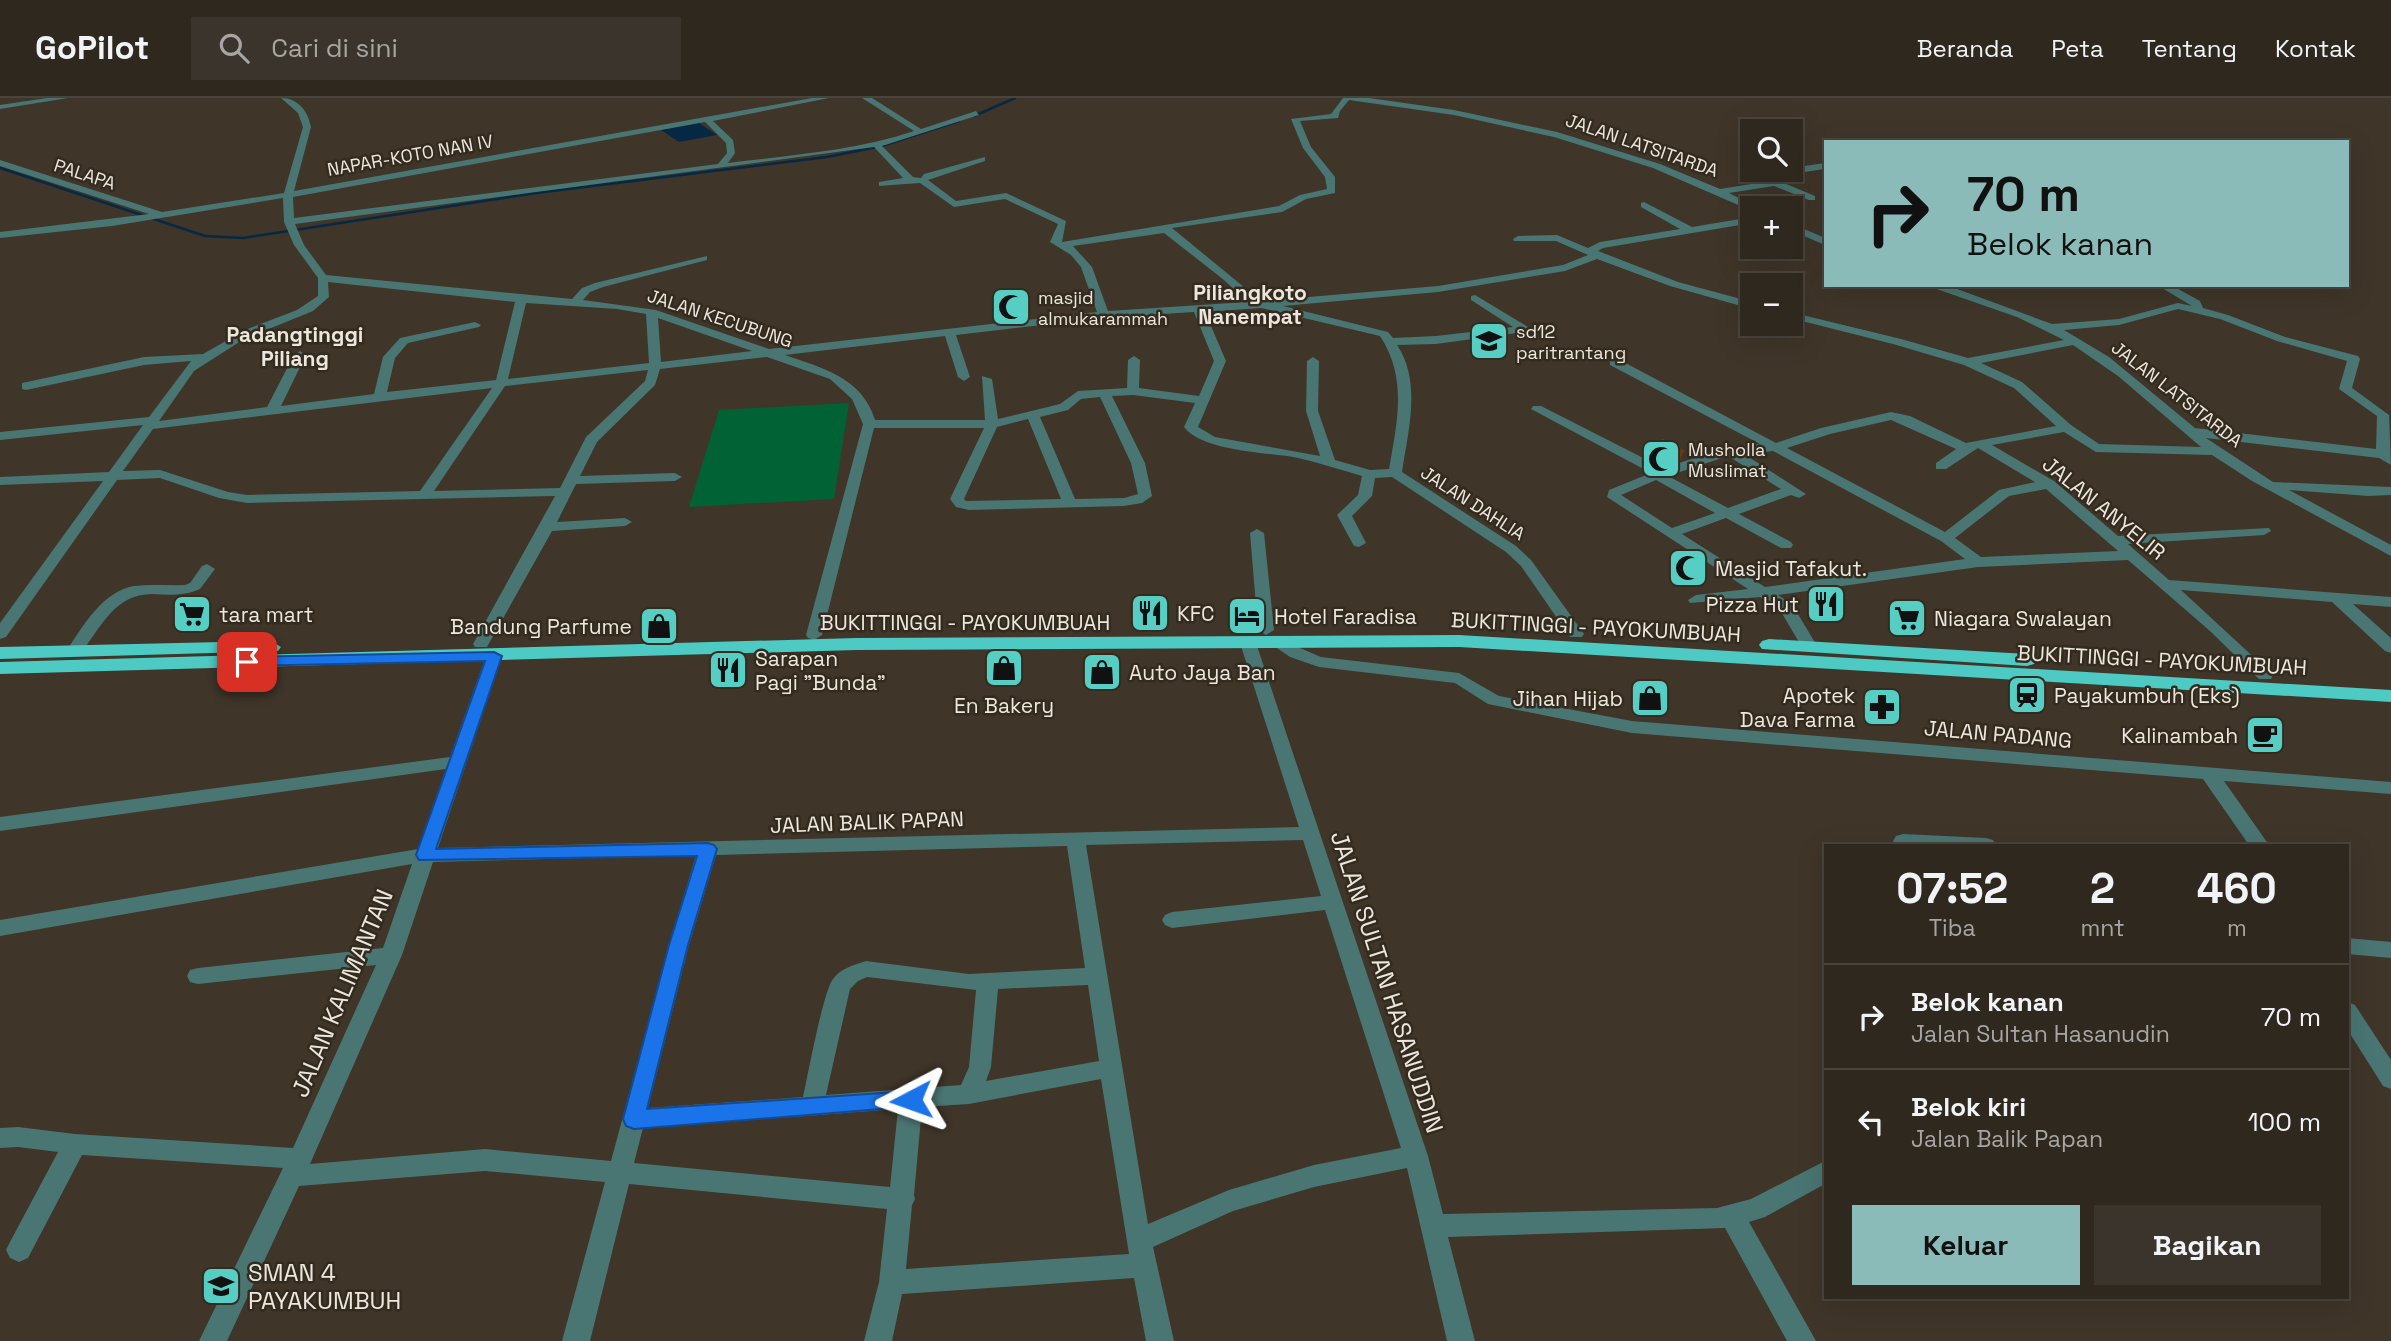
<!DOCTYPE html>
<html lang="id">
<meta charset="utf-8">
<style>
:root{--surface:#2f281f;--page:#3b342c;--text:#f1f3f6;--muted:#a7a6a4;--line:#4a443d;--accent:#8bbbb9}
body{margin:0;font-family:"Space Grotesk",sans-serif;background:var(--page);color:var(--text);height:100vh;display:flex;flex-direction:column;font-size:26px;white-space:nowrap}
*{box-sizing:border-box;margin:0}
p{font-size:23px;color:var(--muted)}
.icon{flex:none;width:38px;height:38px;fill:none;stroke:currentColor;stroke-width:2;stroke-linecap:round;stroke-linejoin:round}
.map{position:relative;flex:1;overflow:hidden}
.details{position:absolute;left:1824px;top:746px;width:525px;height:455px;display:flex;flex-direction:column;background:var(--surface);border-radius:0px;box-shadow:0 7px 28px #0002,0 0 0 2px var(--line)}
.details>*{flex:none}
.hud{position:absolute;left:1824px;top:42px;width:525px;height:147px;border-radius:0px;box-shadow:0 7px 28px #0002,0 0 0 2px var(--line);background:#8bbbb9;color:#111;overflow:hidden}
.tools{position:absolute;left:1740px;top:21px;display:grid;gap:14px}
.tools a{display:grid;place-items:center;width:63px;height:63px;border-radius:0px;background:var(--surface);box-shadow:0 7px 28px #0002,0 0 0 2px var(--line);font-size:35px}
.pin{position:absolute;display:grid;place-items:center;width:60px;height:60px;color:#fff;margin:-30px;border-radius:14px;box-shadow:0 4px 10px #0006}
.me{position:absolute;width:77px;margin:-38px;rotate:266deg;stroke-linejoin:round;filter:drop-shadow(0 0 5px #0008)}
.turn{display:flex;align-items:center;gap:24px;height:147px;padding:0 28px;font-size:32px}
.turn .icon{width:91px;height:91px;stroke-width:2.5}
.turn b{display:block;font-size:49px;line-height:60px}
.eta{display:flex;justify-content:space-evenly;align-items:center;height:119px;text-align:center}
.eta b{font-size:42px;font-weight:700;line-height:49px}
.primary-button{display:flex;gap:14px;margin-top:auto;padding:14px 28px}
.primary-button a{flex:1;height:80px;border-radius:0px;background:var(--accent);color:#111;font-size:28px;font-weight:700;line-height:80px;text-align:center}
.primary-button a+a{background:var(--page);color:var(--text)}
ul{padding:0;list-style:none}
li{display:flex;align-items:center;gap:21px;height:105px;padding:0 28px;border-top:2px solid var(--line)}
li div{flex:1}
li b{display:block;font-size:26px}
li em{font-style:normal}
header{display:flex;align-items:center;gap:42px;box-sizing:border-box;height:98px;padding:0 35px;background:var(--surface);border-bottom:2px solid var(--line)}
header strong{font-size:33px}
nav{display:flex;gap:38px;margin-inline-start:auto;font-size:24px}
.search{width:490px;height:63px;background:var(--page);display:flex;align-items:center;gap:18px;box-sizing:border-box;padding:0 24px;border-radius:0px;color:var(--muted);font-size:26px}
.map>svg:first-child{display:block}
.green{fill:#016236}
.water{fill:#052845}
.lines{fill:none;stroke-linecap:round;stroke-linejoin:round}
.stream{stroke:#052845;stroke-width:2.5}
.minor{fill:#497572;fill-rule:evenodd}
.highway{fill:#4dcac3;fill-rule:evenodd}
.wall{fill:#814a16}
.shaded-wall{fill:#693c12}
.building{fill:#96561a;stroke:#693c12;stroke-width:2}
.route{fill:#1a73e8;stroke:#114b97;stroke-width:2}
.labels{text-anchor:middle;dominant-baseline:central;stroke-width:5;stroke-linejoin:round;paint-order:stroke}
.far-street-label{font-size:18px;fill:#ece6de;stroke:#342b1f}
.far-poi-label{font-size:18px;fill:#ece6de;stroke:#342b1f;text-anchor:start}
.far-quarter-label{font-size:21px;font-weight:bold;fill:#ece6de;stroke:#342b1f}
.street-label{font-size:21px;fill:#ece6de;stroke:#342b1f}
.poi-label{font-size:21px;fill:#ece6de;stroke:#342b1f;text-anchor:start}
.near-street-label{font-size:24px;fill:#ece6de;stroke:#342b1f}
.near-poi-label{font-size:24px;fill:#ece6de;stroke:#342b1f;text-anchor:start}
</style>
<header>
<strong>GoPilot</strong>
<div class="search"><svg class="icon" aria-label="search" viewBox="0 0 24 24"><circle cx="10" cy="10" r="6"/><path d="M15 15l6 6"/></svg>Cari di sini</div>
<nav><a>Beranda</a><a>Peta</a><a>Tentang</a><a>Kontak</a></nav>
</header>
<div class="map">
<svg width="2391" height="1243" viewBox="0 0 2391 1243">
<rect width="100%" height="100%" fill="#3f3529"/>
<polygon class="green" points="849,305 834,401 689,409 719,312"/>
<polygon class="water" points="699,25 717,37 679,44 661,32"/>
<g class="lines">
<g class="stream">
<polyline points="974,18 1015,0"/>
<polyline points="0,70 205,138 243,140 536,95 827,59 882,48 959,23"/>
</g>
<g class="minor">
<polygon points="47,0 68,0 0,11 0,7"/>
<path d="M281,0c17,0 27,13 30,29l-17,64 518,-93h17l-116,23 20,19 2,13 -7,10c62,-8 126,-12 186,-32l-52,-33h10l49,31 55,-18 3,4 -97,31 31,31 8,1 3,-4 61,-17v4l-57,19 28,21 50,-8 60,28 -4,21 217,-36 21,-11 27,-6 -2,-12 -22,-29 -12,-29 40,-5 12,-16h26l85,12 103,22 103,32 60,25 44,-7 -4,-7 5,-3 60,-9v6l-55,8 45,19v4h-6l-35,-14 -45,7 29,15h-6v3l-99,-43 -99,-31 -100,-22 -105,-15 -9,11 -2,7 -38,3 11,26 24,30v16l-29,6 -24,13 -110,16 89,73 177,-15 125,-21 25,-10 -32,-14h-42l-1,-2 5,-3 39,-1 31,13 12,-6 80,-13 -39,-22v-4l3,-1 48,25 60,-10v6l-149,25 -5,3 80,31 74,20v7l-82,-23 -73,-27 -32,12 -127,21 -155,14 105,26 5,6 43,-2 77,-9 -42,-27v-4l4,-1 53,32 2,2 -6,3 -88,12 -39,1c25,37 11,86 5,127l114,74 15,14 53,74 -2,3h-12l-49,-71 -15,-14 -114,-75 -17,1 -3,18 -20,20 14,27 -7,4 -5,-1 -17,-31 21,-20 4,-19c-21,-6 -42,-13 -64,-18 -30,-6 -95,-6 -114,-31l11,-24 -62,-8 -21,1 33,67 7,33 -10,7 -18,3 -155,4 -13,-3 -6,-8 34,-71h-110l-52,207 -8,5 -6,-2 -2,-3 57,-211 -11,-25 -22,-20 -63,-22 -107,12 -5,16 -58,57 -17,34 95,-3 7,4 -7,4 -99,3 -19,38 68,-4 7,4 -7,4 -73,5 -65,116h-12l-2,-3 82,-148 -308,7 -28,-5 -59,-20 -43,2 -111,157 -6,2v-16l103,-142 -103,4v-8l109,-5 34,-47 -143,15v-8l149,-15 42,-56 -47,4 -118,25 -4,-1v-6l122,-26 59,-3 42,-24 52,-20 21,-14v-18l-24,-33 -10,-23 -1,-24 -171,28 -112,12v-6l149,-18 -149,-48v-6l162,52 122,-19 19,-66 -5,-14zM705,24l21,21 1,10 -9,11 -424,54 -1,-21zM874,49l29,31 -24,4v4l41,-3 34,24 51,-8 53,25 -8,18 21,13 10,12 16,45 -328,37 -113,-39 -73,-10 7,-8 13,-5 104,-27v-4l-112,27 -13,5 -10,11 -246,-24 -22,-30 -9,-21zM1164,135l60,47 23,22 -139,9 -16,-44 -19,-21zM328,184l187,20 -19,78 -109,12 8,-34 13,-15 71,-16 2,-2 -6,-3 -75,16 -17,19 -9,37 -93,12 25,-51 -6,-4 -6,4 -27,52 -108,14 35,-50 50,-32 69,-28 16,-14zM526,205l91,6 29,5 3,49 -141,16zM1261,210l119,28c28,43 17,86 9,133l-19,1 -35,-10 -17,-49 1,-50 -6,-4 -6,4 -1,50 14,45 -105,-19 -17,-10 28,-66 -21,-49zM1194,214l20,49 -15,35 -60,-8 1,-28 -6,-4 -6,4 -1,28 -49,3 -18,13 -62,15 -6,-40 -10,-3 3,44h-110c-13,-43 -53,-52 -90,-65l160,-19 13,41 6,4 6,-4 -14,-42 147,-17zM658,220l94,33 -91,11zM648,272l-3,11 -59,56 -26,51 -126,3 71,-105zM492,290l-72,103 -173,4 -19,-3 -68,-22 -37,1 30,-42zM1100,299l31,66 7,31 -14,4 -49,1 -35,-82 28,-7 13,-11zM1028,321l33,80 -95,2 -2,-2 33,-72z"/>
<polygon points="1790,125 1825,140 1825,147 1790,132"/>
<path d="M1925,187h18l14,4 95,35 67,-5 59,-16 14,3 -35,-21h14l29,16 3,7 25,7 57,22 73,19 2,3 -8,29 37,27 2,50 -12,-7 -173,-20 67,44 118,5v8l-23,1 -79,-6 102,55v11l-139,-75 -40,-26 -116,-3 -32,-20 -72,13 62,36 64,55 151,-8 2,3 -7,4 -136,9 41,36 222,17v10l-38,-3 38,34v15l-6,-2 -53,-49 -151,-12 92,85 -2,4h-12l-49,-48 -82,-71 -150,7 -200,28 14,9 25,42 -8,5 -6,-2 -23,-39 -20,-13 -70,6 -2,-3 8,-5 52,-6 -141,-92 2,-7 42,-17 -120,-64 2,-3h8l122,62 67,-21 30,-3 -150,-79v-6h8l158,84 45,-15 70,-16 19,4 56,27 90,-17 -42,-38 -50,-23 -71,-21 -103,-26v-6l111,27 67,19 96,-18 -47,-23zM2178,211l42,10 57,22 70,20 -8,28 38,27 -1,33 -181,-21 -86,-71 -45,-27 55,-5zM2073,247l45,31 83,71 -102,-3 -28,-19 -49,-43 -41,-19zM1891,322l65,29 -20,14v6h10l32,-21 57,34 -36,8 -54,42 -158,-84 43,-14zM1773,353l168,90 24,18 -200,28 -83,-53 44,-16 55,30h10l2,-3 -2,-3 -52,-28 52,-19 8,3 7,-4 -62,-40zM1728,358l53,33 -53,19 -60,-32zM1656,382l59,33 -43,15 -51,-33zM2046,391l72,62 -137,6 -26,-19 54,-42z"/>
<polygon points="1257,431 1264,435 1274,532 1266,537 1258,532 1250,435"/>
<path d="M207,466l8,5 -15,20c-15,7 -31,6 -48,5 -37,0 -51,33 -71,59l-6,2 -8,-5c16,-24 36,-59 67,-64 17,-2 34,0 51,-1l5,-2 12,-17z"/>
<path d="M1248,540l8,5 172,513 15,58 274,-6 34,-9 74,-38v23l-60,33 -16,5 67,119h-29l-62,-113 -277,9 27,104h-28l-40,-173 -93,19 -81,24 -80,36 21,94h-28l-12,-63 -232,16 -10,47h-28l15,-59 8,-73 -258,-25 -39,157h-28l43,-159 -120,-11 -186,15 -72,155h-28l84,-173 -201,-13 -54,103 -9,4 -9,-4 -4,-8 4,-8 48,-90 -40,-5 -18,1v-20l18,-1 57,7 218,14 83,-183 -178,19 -8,-2 -3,-6 3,-6 8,-2 185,-20 29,-84 -412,72v-16l418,-71 28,-80 -446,62v-14l450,-60 36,-101 8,-5 8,5 -64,192 861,-21 -59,-184zM1303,742l18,56 -149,16 -7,3 -3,5 3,5 7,3 153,-18 76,238 -87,17 -85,25 -81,34 -62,-379zM1067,748l18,122 -116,6 -103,-13c-12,4 -25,7 -33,18 -10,13 -25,96 -30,118l-155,11 41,-163 27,-90zM696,757l-27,90 -58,216 -126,-12 -175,15 92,-209 31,-93zM867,879l109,13 -7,77 -8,18 -135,10 24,-106 8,-8zM1088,887l11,76 -113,20 5,-14 7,-78zM1101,981l28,175 -223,15 6,-64 3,-6 -1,-4 8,-88 47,-3zM898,1011l-8,78 -256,-24 9,-35z"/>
<polygon points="1279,541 1321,559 1459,575 1499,598 1632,623 2391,684 2391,696 2224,683 2269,747 2249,747 2203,681 1632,635 1488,606 1455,585 1319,569 1290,559 1271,546"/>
<polygon points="1903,736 1986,740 1993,742 1996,747 1896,747 1893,743 1896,738"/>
<polygon points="2347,840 2391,844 2391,860 2347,856"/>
<polygon points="2347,904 2355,907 2391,962 2391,991 2383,988 2347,931"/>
</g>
<g class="highway">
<polygon points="1459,537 2391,592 2391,604 1459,549 856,552 0,576 0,564 856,540"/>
<polygon points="1769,541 2027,556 2034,558 2037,562 2034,566 2027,568 1762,551 1759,547 1762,543"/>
<polygon points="271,543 281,549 278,553 0,561 0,549"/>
</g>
</g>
<polygon class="wall" points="1644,348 1683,353 1680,362 1663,367 1642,356"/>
<polygon class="shaded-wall" points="1683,353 1680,362 1663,367 1665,358"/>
<polygon class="building" points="1663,342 1683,353 1665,358 1644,348"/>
<polygon class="route" points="494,554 502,558 436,751 708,745 714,747 717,751 688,847 647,1011 911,993 918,996 921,1002 918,1008 634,1031 626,1028 623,1021 669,847 697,758 419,762 416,757 485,563 247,568 239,564 247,559"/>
<defs>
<g id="mosque-square" transform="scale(2.0125)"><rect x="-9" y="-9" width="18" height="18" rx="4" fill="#56cec4" stroke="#342b1f"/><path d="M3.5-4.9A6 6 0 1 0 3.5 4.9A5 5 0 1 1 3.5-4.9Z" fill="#111"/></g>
<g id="school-square" transform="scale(2.0125)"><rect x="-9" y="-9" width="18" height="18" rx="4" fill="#56cec4" stroke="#342b1f"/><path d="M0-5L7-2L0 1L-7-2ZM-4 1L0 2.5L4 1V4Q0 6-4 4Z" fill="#111"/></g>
<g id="restaurant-square" transform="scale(2.0125)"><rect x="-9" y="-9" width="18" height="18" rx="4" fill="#56cec4" stroke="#342b1f"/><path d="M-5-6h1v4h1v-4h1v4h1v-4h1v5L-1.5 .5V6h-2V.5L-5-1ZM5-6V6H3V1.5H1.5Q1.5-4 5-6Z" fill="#111"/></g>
<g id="supermarket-square" transform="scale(2.0125)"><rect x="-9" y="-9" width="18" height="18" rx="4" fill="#56cec4" stroke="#342b1f"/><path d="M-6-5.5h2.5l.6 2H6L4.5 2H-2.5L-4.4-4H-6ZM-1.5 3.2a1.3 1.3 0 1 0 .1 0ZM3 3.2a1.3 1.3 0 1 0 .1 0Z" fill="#111"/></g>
<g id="hotel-square" transform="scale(2.0125)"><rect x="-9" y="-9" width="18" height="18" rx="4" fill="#56cec4" stroke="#342b1f"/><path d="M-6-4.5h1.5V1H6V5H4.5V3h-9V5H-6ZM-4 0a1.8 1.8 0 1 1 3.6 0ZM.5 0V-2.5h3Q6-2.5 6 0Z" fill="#111"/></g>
<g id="shop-square" transform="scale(2.0125)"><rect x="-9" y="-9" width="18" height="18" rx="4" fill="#56cec4" stroke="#342b1f"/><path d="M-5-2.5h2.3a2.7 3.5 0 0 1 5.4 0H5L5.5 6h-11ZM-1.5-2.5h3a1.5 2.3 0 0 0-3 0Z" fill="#111"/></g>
<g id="station-square" transform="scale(2.0125)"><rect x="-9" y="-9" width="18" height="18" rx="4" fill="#56cec4" stroke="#342b1f"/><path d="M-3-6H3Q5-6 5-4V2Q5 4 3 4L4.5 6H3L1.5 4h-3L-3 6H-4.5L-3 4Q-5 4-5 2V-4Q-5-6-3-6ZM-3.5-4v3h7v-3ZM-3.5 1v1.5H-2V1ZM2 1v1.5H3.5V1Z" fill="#111"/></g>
<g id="pharmacy-square" transform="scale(2.0125)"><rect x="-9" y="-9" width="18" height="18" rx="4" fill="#56cec4" stroke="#342b1f"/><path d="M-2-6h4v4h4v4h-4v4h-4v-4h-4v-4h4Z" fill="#111"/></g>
<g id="cafe-square" transform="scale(2.0125)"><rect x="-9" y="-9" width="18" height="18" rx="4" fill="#56cec4" stroke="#342b1f"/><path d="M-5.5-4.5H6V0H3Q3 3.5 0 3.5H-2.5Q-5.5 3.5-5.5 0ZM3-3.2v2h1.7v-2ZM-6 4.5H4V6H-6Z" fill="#111"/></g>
</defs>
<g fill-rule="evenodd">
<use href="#mosque-square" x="1011" y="209"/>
<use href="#school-square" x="1489" y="243"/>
<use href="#mosque-square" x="1661" y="361"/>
<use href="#mosque-square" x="1688" y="470"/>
<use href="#restaurant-square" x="1826" y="506"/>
<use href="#restaurant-square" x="1150" y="515"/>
<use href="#supermarket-square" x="192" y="516"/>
<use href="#hotel-square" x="1247" y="518"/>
<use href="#supermarket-square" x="1907" y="520"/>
<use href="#shop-square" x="659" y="528"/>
<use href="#shop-square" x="1004" y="570"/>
<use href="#restaurant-square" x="728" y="572"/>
<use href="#shop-square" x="1102" y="574"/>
<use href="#station-square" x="2027" y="597"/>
<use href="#shop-square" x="1650" y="600"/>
<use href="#pharmacy-square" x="1882" y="609"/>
<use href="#cafe-square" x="2265" y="637"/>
<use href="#school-square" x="221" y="1188"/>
</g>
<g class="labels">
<g class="far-street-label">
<text transform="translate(1642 47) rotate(19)">JALAN LATSITARDA</text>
<text transform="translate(410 57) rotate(-10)">NAPAR-KOTO NAN IV</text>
<text transform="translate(85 76) rotate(18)">PALAPA</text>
<text transform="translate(720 220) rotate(18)">JALAN KECUBUNG</text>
<text transform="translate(2177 296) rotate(38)">JALAN LATSITARDA</text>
<text transform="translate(1473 405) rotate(33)">JALAN DAHLIA</text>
</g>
<g class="far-poi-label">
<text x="1038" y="199">masjid<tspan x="1038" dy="21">almukarammah</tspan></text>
<text x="1516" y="233">sd12<tspan x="1516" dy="21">paritrantang</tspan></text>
<text x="1688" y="351">Musholla<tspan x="1688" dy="21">Muslimat</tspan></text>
</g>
<g class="far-quarter-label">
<text x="1250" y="194">Piliangkoto<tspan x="1250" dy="24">Nanempat</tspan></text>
<text x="295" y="236">Padangtinggi<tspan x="295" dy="24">Piliang</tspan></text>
</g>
<g class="street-label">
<text transform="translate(2104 410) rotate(39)">JALAN ANYELIR</text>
<text x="965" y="524">BUKITTINGGI - PAYOKUMBUAH</text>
<text transform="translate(1596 529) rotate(3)">BUKITTINGGI - PAYOKUMBUAH</text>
<text transform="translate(2162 562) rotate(3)">BUKITTINGGI - PAYOKUMBUAH</text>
<text transform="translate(1998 636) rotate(5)">JALAN PADANG</text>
<text transform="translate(867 724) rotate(-2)">JALAN BALIK PAPAN</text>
</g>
<g class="poi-label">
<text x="1715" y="470">Masjid Tafakut.</text>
<text x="1799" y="506" text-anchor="end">Pizza Hut</text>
<text x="1177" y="515">KFC</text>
<text x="219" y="516">tara mart</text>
<text x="1274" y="518">Hotel Faradisa</text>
<text x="1934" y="520">Niagara Swalayan</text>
<text x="632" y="528" text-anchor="end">Bandung Parfume</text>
<text x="755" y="560">Sarapan<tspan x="755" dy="24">Pagi "Bunda"</tspan></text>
<text x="1129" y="574">Auto Jaya Ban</text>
<text x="1855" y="597" text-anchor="end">Apotek<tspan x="1855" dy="24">Dava Farma</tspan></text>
<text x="2054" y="597">Payakumbuh (Eks)</text>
<text x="1623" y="600" text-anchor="end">Jihan Hijab</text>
<text x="1004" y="607" text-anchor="middle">En Bakery</text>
<text x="2238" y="637" text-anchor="end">Kalinambah</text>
</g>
<g class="near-street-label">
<text transform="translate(1387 884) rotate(72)">JALAN SULTAN HASANUDDIN</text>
<text transform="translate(342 895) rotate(-67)">JALAN KALIMANTAN</text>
</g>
<g class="near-poi-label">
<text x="248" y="1174">SMAN 4<tspan x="248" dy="28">PAYAKUMBUH</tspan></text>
</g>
</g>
</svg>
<div class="tools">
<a><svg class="icon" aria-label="search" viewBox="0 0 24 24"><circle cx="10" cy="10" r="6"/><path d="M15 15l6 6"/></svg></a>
<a>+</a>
<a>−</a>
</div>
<div class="pin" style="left:247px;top:564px;background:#d93025"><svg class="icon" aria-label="arrive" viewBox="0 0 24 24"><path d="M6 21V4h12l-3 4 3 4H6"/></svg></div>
<svg class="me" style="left:911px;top:1002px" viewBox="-20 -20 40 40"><path d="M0-17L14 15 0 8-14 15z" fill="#1a73e8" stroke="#fff" stroke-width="4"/></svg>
<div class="hud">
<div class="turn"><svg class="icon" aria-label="right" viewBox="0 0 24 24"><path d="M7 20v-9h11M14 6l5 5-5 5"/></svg><div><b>70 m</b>Belok kanan</div></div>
</div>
<section class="details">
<div class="eta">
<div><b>07:52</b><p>Tiba</p></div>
<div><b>2</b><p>mnt</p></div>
<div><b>460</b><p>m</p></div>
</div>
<ul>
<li><svg class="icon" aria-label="right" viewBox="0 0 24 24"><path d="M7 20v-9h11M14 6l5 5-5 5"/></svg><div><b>Belok kanan</b><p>Jalan Sultan Hasanudin</p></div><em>70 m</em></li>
<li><svg class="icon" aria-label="left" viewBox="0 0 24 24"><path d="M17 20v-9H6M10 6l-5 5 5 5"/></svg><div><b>Belok kiri</b><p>Jalan Balik Papan</p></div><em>100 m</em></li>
</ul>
<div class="primary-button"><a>Keluar</a><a>Bagikan</a></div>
</section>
</div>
